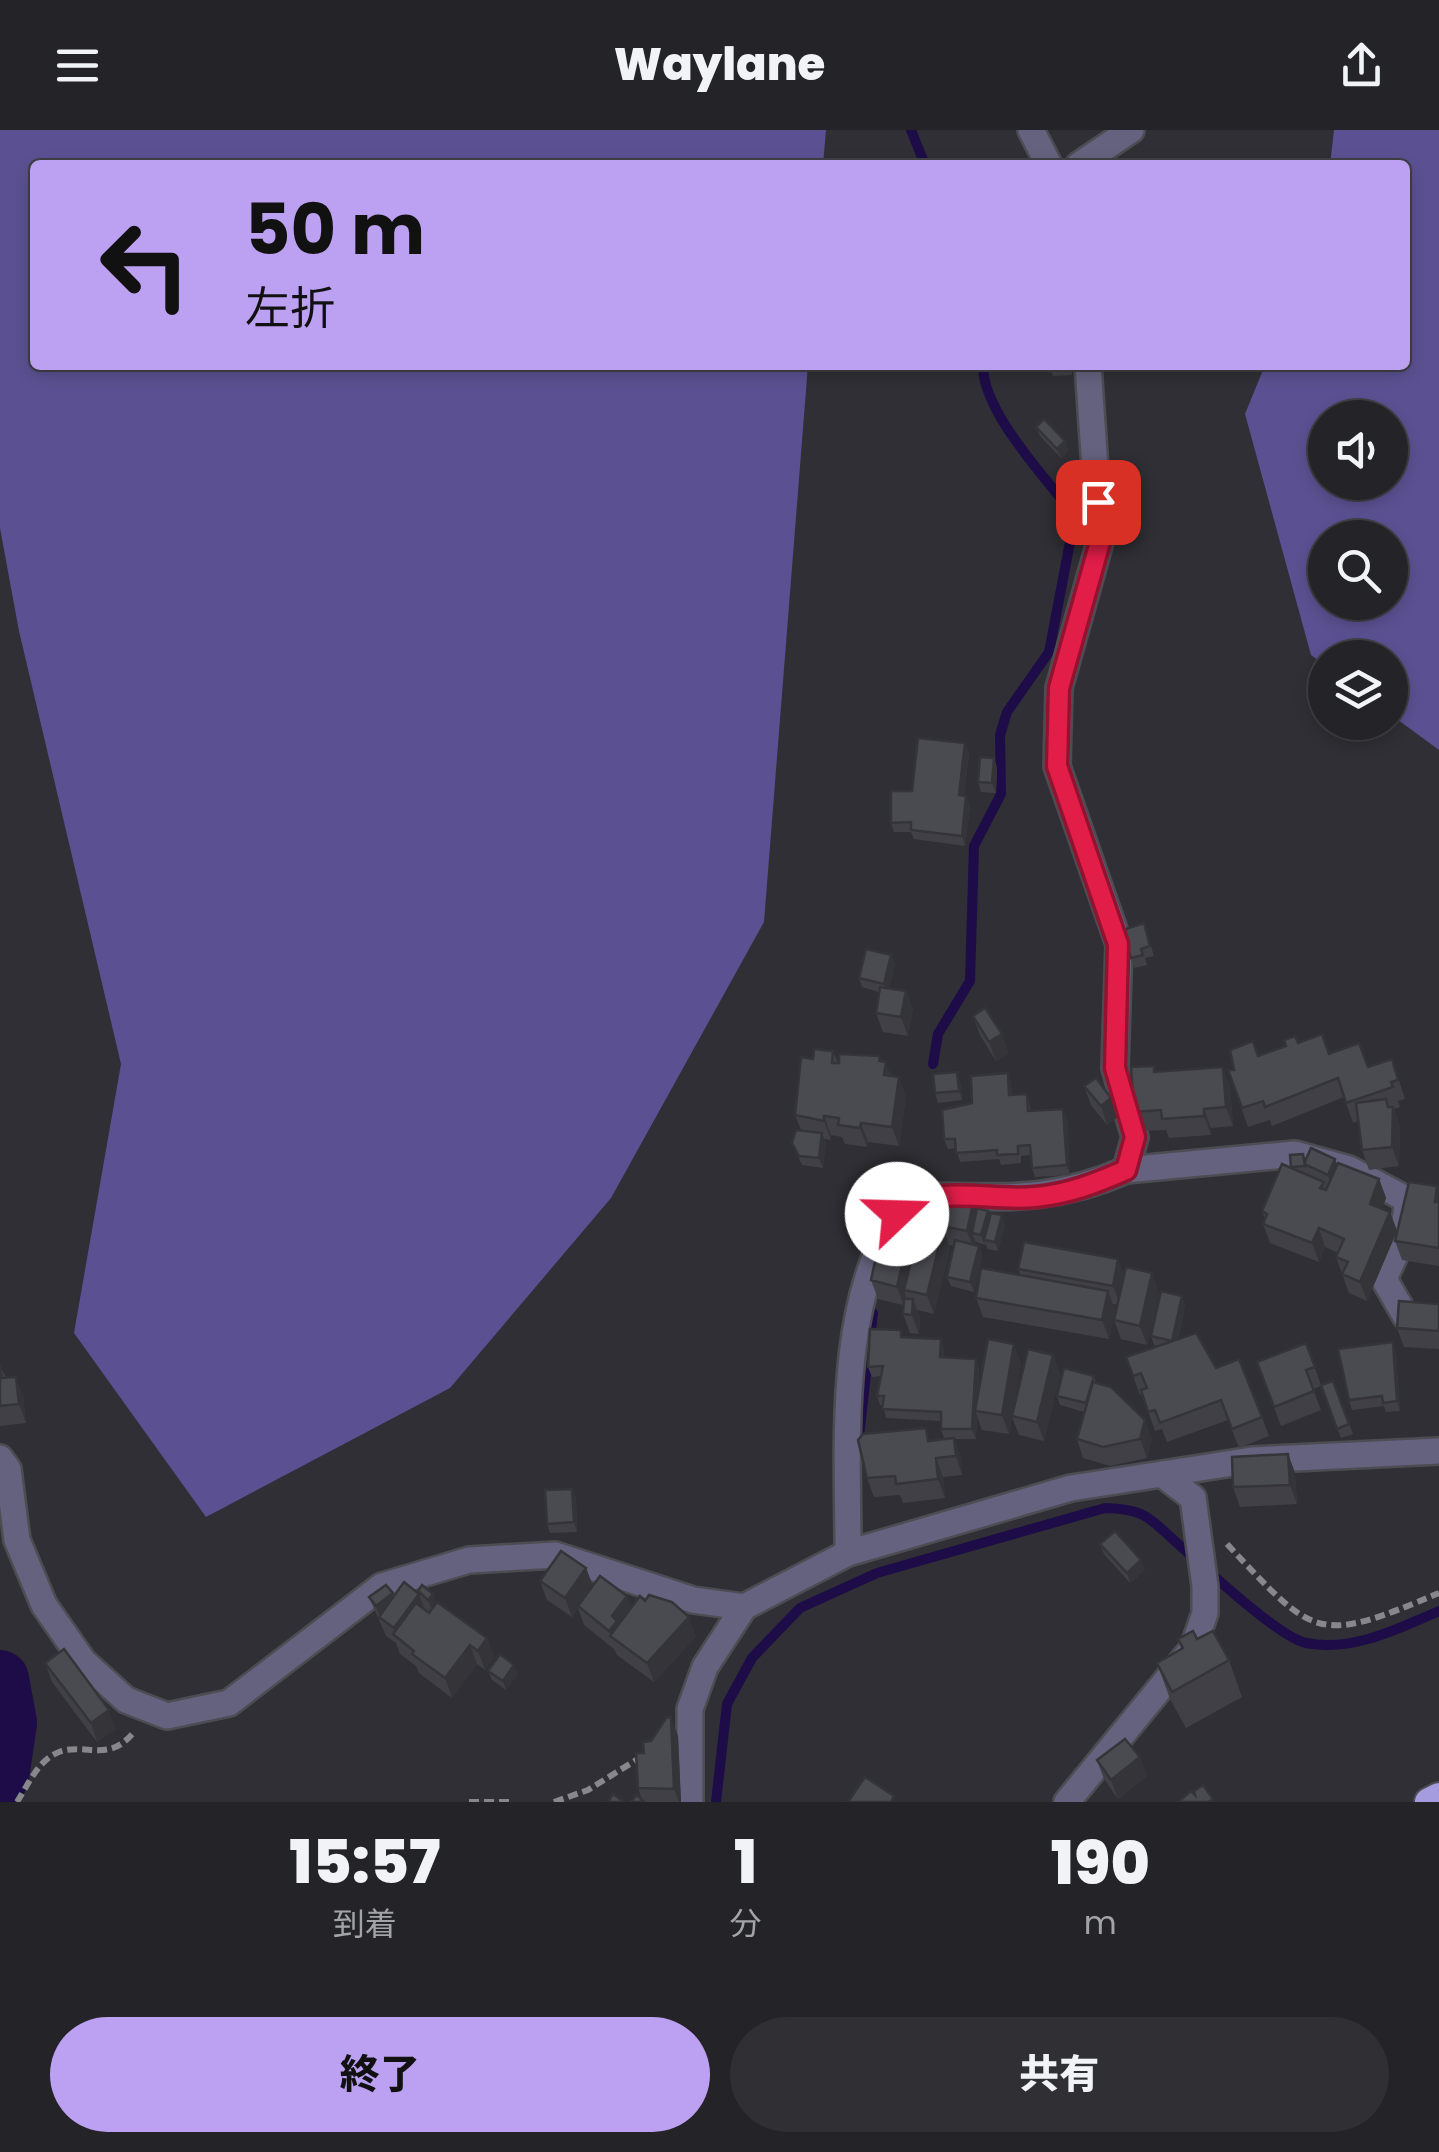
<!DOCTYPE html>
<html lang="ja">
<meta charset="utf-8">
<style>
:root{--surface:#232328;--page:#2f2f34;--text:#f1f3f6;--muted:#a3a4a8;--line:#404045;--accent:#bca0f2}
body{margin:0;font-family:Poppins,"Noto Sans JP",sans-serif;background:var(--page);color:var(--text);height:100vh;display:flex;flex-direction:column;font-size:38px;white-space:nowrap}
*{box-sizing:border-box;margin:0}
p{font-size:32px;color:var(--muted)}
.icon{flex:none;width:55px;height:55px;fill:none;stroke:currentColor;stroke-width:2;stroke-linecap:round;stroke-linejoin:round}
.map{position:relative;height:1672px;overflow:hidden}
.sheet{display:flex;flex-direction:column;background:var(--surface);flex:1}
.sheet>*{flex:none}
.top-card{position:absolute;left:30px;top:30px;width:1380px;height:210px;border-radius:10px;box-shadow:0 5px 15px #0003,0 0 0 2px var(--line);background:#bca0f2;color:#111;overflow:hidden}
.tools{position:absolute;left:1308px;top:270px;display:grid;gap:20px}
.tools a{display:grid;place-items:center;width:100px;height:100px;border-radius:50%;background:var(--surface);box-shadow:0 5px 15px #0003,0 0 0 2px var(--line);font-size:50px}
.pin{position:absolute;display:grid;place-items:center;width:85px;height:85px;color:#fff;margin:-42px;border-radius:20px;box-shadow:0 5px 15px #0006}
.me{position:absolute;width:110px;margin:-55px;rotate:69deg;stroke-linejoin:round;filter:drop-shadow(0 0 8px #0008)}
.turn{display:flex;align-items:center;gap:35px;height:210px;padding:0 50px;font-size:45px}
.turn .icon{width:130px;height:130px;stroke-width:2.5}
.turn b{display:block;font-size:70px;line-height:85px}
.eta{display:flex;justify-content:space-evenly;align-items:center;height:170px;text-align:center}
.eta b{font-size:60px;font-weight:800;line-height:70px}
.primary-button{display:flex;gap:20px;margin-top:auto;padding:20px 50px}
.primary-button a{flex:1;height:115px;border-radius:60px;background:var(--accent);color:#111;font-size:40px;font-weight:800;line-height:115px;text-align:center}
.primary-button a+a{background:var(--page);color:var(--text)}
header{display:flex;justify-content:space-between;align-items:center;height:130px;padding:0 50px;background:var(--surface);font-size:45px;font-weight:800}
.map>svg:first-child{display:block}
.forest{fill:#5b5192;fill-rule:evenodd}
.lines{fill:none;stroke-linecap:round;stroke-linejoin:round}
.stream{stroke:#1e0c48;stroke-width:10}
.river{stroke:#1e0c48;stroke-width:58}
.minor-casing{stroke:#4c4c52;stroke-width:30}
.trunk-casing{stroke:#4c4c52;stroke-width:32}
.path{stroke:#87878c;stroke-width:6;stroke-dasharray:10 5;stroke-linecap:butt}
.minor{stroke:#65627f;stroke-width:25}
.trunk{stroke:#a49cde;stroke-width:28}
.wall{fill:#404046}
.shaded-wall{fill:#343439}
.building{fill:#4a4a51;stroke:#343439;stroke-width:2.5}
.route-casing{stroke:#92132f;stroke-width:25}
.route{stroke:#e11d48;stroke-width:18}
</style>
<header><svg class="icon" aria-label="menu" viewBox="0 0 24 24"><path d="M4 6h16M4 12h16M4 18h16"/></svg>Waylane<svg class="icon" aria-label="share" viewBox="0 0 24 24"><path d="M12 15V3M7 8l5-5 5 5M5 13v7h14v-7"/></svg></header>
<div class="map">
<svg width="1439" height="1672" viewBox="0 0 1439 1672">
<rect width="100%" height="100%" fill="#2f2f35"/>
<g class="forest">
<polygon points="0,0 826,0 823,35 35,35 35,235 808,235 764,792 611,1068 450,1258 206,1387 74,1203 121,934 19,501 0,398"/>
<path d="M1334,0h105v620l-49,-36v-56h-65v7l-14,-10 -66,-241 20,-49h140v-200h-75zM1325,288h65v64h-65zM1325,408h65v64h-65z"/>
</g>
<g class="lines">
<g class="stream">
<polyline points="911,0 925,35"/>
<path d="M933,934l5,-30 32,-53 4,-135 27,-52 -1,-59 7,-23 42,-60 26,-136c-28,-37 -93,-104 -92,-151"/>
<polyline points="859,1306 873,1183"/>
<path d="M716,1672l11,-98 25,-46 48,-50 77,-35 228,-65c40,1 43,9 72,35 25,22 101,94 129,100 47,9 91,-14 133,-32"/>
</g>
<polyline class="river" points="0,1549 8,1593 0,1647"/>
<g class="minor-casing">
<g id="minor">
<polyline points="1031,0 1049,35"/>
<polyline points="1079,35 1131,0"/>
<polyline points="1126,1040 1295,1024 1349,1039 1408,1070 1402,1110 1384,1149 1406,1187 1439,1190"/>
<path d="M929,1066c77,1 125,6 197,-26l9,-33 -20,-69 4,-124 -62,-178 2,-78 41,-146 -12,-177"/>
<polyline points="0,1328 8,1339 17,1410 44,1475 83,1531 126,1570 167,1586 229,1573 382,1456 469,1430 555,1425 693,1470 744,1477 848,1423 1071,1358 1162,1344 1193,1368 1205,1456 1205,1483 1193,1518 1067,1672"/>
<polyline points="1162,1344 1252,1330 1439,1321"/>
<path d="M848,1423c0,-105 -11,-247 48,-337"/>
<polyline points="690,1672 690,1579 705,1537 744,1477"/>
</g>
</g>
<g class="trunk-casing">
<polyline id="trunk" points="1429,1672 1439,1667"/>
</g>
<g class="path">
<path d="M1227,1414c88,94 89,101 212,49"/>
<path d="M17,1672c11,-17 21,-42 42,-50 27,-10 49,12 75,-20"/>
<polyline points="469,1672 510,1672"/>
<polyline points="554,1672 588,1660 641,1627"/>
</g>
<use href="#minor" class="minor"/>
<use href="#trunk" class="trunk"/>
</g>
<g class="wall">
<polygon points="1032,235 1072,235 1072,245 1053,246 1050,236"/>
<polygon points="1036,297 1065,311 1068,321 1061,328 1040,306"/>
<polygon points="969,623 964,666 966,666 970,676 965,716 914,709 911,702 894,702 891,693 912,661"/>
<polygon points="994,628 997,638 996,663 981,662 978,652"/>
<polygon points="1144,793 1154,826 1145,828 1147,835 1134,838 1131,828"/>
<polygon points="891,825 895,835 889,858 906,861 913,880 908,906 883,902 876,883 879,862 862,857 859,848"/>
<polygon points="973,886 1009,923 996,931 980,905"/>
<polygon points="1298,913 1368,937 1392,929 1405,969 1398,971 1400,977 1394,979 1400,996 1399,1036 1369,1040 1362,1020 1358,991 1353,993 1344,967 1272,996 1270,990 1248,997 1228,940 1234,940 1258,926"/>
<polygon points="833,921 838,933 882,931 906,966 899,1016 868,1012 867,1017 845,1014 842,1007 831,1005 831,1010 824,1009 826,1013 823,1038 802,1035 792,1013 801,1000 795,985 813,929"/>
<polygon points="1156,942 1230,956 1233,996 1211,998 1211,1005 1169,1008 1166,1000 1141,1001 1134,982"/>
<polygon points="1008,943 1011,953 1012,965 1027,964 1031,981 1067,988 1070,1045 1035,1047 1032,1038 1031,1025 1021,1026 1021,1033 1001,1035 999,1029 960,1032 956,1018 948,1019 944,1009 972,973"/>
<polygon points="960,952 962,970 938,973 935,963"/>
<polygon points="1084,956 1118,987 1107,995 1091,975"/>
<polygon points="1303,1024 1306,1030 1335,1029 1337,1035 1379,1049 1386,1068 1382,1079 1390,1082 1397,1101 1367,1171 1349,1163 1336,1127 1338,1123 1325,1117 1319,1132 1270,1113 1263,1094 1265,1089 1262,1081 1292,1039 1290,1025"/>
<polygon points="1439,1062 1439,1136 1402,1130 1395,1111"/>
<polygon points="977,1078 1005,1095 998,1121 988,1119 985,1113 985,1115 976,1112 975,1115 979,1116 982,1126 974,1162 951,1156 947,1147 954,1116 949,1115 950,1118 934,1184 917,1180 920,1188 919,1204 910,1203 903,1184 903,1175 878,1169 871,1150 885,1086"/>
<polygon points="1118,1129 1124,1147 1159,1162 1147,1215 1121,1209 1114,1190 1118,1175 1113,1174 1115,1180 1109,1209 983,1187 976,1168 1021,1145 1018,1139"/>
<polygon points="1182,1166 1185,1176 1178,1209 1216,1238 1262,1287 1269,1306 1239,1318 1228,1290 1167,1312 1162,1299 1155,1301 1142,1264 1140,1265 1126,1227 1158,1216 1154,1215 1151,1206"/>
<polygon points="1439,1174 1439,1219 1404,1217 1397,1198"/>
<polygon points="904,1207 944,1218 944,1227 979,1239 978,1265 1021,1233 1013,1281 1053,1225 1060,1244 1044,1311 1019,1305 1012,1287 1009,1304 982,1300 977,1286 976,1309 954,1309 961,1327 962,1345 943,1347 945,1368 903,1373 900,1365 874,1367 867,1348 931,1311 950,1309 944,1308 941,1299 941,1291 886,1288 883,1275 880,1275 877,1266 881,1246 872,1247 868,1237"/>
<polygon points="1306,1213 1321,1255 1333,1251 1353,1304 1341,1308 1321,1256 1313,1259 1321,1280 1281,1296 1257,1232"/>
<polygon points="1396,1222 1400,1281 1386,1282 1384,1276 1352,1280 1349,1270"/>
<polygon points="0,1235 6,1248 23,1266 26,1293 0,1296"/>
<polygon points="1094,1246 1096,1253 1152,1309 1147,1328 1110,1336 1083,1328 1077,1309 1084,1282 1060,1275 1057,1266"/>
<polygon points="1288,1324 1295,1343 1297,1374 1240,1377 1233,1357"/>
<polygon points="576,1368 577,1402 550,1403 547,1394"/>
<polygon points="1100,1414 1145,1440 1130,1453 1104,1424"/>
<polygon points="586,1438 593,1456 631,1477 696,1506 654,1552 617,1525 614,1519 584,1495 578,1478 572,1487 547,1470 540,1451"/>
<polygon points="418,1461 487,1508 494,1527 485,1540 477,1534 452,1568 419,1543 416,1536 400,1524 396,1513 386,1506 369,1467 394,1466 418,1463"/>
<polygon points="1178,1509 1229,1530 1242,1567 1186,1598 1170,1569 1157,1533 1181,1519"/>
<polygon points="45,1533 116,1599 97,1612 52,1552"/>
<polygon points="488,1541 518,1544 506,1560 492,1550"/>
<polygon points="678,1606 681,1672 630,1672 642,1670 638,1658 644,1623"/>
<polygon points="1140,1627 1147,1646 1118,1669 1104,1649 1097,1630"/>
</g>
<g class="shaded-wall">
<polygon points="1065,311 1068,321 1061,328 1057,319"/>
<polygon points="965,613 969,623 963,675 959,665"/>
<polygon points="994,628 997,638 996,663 992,653"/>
<polygon points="966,666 970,676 965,716 962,706"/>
<polygon points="891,825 895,835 888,864 884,854"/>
<polygon points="906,861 913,880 908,906 901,887"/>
<polygon points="1002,904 1009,923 996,931 989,912"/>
<polygon points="880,926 885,939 886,932 892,951 891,964 879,931"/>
<polygon points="1223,937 1230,956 1233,996 1226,977"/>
<polygon points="957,942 960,952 962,970 959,961"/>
<polygon points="1008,943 1011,953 1013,975 1009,965"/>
<polygon points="899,947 906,966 899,1016 892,997"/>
<polygon points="1111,968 1118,987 1107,995 1101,976"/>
<polygon points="1386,969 1393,987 1393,977 1400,996 1399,1036 1392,1017"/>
<polygon points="1063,979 1067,988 1070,1045 1067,1035"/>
<polygon points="1204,979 1211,998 1211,1005 1204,986"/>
<polygon points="824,986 831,1005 831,1010 824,991"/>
<polygon points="861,993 868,1012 867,1017 860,998"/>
<polygon points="822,1003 826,1013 823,1038 819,1028"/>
<polygon points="1335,1029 1342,1048 1335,1064 1328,1045"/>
<polygon points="1379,1049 1386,1068 1377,1093 1370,1074"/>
<polygon points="1437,1056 1439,1062 1439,1084 1435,1072"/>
<polygon points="974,1069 981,1088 972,1103 976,1112 974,1120 967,1101"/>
<polygon points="988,1081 992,1091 984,1110 985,1115 981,1105"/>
<polygon points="1390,1082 1397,1101 1367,1171 1360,1152"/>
<polygon points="1002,1085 1005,1095 998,1121 995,1112"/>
<polygon points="912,1092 919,1111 904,1160 906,1166 904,1176 897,1157"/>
<polygon points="1319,1098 1325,1117 1319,1132 1312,1113"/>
<polygon points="943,1099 950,1118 934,1184 927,1165"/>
<polygon points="979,1116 982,1126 974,1162 970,1152"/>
<polygon points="1118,1129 1125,1148 1120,1175 1113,1156"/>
<polygon points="1152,1143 1159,1162 1147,1215 1140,1196"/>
<polygon points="1108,1161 1115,1180 1109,1209 1102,1190"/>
<polygon points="1182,1166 1185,1176 1175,1220 1172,1211"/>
<polygon points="913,1169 920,1188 919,1204 912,1185"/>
<polygon points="941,1209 944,1218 944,1237 940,1227"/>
<polygon points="1393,1212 1396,1222 1400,1281 1397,1271"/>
<polygon points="1014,1214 1021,1233 1009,1304 1002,1285"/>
<polygon points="1053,1225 1060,1244 1044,1311 1037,1292"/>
<polygon points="976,1229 979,1239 977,1281 975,1281 977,1286 976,1309 972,1299"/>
<polygon points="16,1247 23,1266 26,1293 19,1274"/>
<polygon points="1145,1290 1152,1309 1147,1328 1140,1309"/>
<polygon points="954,1308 961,1327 962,1345 956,1326"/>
<polygon points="1288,1324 1295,1343 1297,1374 1290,1355"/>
<polygon points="936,1328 943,1347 945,1368 938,1349"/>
<polygon points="572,1359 576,1368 577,1402 574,1392"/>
<polygon points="1141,1430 1145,1440 1130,1453 1127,1443"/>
<polygon points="586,1438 593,1457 572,1487 565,1468"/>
<polygon points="393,1463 400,1482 380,1488 376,1476"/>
<polygon points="419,1464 426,1483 398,1508 394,1498"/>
<polygon points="433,1464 440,1483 435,1489 428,1470"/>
<polygon points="627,1466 634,1485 611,1507 609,1501 612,1486"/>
<polygon points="689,1487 696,1506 654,1552 647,1533"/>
<polygon points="487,1508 494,1527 485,1540 478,1521"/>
<polygon points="470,1515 477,1534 452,1568 445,1548"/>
<polygon points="514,1535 518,1544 506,1560 503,1551"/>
<polygon points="109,1580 116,1599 97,1612 91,1593"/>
<polygon points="671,1587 678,1606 681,1672 679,1672 674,1659"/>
<polygon points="1140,1627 1147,1646 1118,1669 1111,1650"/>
</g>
<g class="building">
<polygon points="1044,289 1065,311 1057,319 1036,297"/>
<polygon points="918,608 965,613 959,665 966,666 962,706 911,700 911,692 891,693 891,661 912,661"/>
<polygon points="980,627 994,628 992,653 978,652"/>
<polygon points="1144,793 1150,816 1141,819 1143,825 1131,828 1123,800"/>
<polygon points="866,819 891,825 884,854 859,848"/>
<polygon points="880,857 906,861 901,887 876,883"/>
<polygon points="985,878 1002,904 989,912 973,886"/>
<polygon points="1322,904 1329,924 1359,913 1368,937 1392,929 1398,950 1391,952 1393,957 1346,973 1338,948 1265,977 1263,971 1242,978 1228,940 1234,940 1230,920 1253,911 1258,926 1286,916 1284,910 1295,906 1298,913"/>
<polygon points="814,919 833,921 832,933 839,933 839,924 880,926 879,931 886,932 884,945 899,947 892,997 861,993 860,998 838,995 839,988 824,986 824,991 795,985 801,927 813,929"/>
<polygon points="1154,936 1154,942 1223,937 1226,977 1204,979 1204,986 1162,989 1161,980 1134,982 1131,937"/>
<polygon points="957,942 959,961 935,963 933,944"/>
<polygon points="1008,943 1009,965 1027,964 1028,981 1063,979 1067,1035 1032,1038 1030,1015 1018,1016 1018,1024 997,1025 997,1020 956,1023 955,1009 944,1009 942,980 972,973 971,946"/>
<polygon points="1096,948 1111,968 1101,976 1084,956"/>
<polygon points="1386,969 1388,977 1393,977 1392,1017 1362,1020 1356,973"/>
<polygon points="796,1000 822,1003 819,1028 799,1026 792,1013"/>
<polygon points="1311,1018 1335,1029 1328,1045 1304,1034"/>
<polygon points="1303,1024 1305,1036 1291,1037 1290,1025"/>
<polygon points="1338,1033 1379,1049 1370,1074 1390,1082 1360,1152 1342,1144 1348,1132 1336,1127 1344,1109 1319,1098 1312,1113 1263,1094 1267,1084 1262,1081 1282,1034 1324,1052 1320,1058 1326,1060"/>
<polygon points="1409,1052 1437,1056 1435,1072 1439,1072 1439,1118 1395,1111"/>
<polygon points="911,1056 974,1069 967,1101 906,1089 912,1092 897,1157 871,1150 885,1086 898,1065 909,1067"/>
<polygon points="977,1078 988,1081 981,1105 972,1103"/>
<polygon points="991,1083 1002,1085 995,1112 984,1110"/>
<polygon points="920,1094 943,1099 927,1165 904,1160"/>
<polygon points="955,1110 979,1116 970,1152 947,1147"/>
<polygon points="1024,1112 1118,1129 1113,1156 1018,1139"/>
<polygon points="1126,1137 1152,1143 1140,1196 1114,1190"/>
<polygon points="981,1138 1108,1161 1102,1190 976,1168"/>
<polygon points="1161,1161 1182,1166 1172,1211 1151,1206"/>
<polygon points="904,1169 913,1169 912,1185 903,1184"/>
<polygon points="1399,1171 1439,1174 1439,1201 1397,1198"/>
<polygon points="870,1199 901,1200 901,1207 941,1209 940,1227 976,1229 972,1299 941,1299 941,1282 882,1279 884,1266 877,1266 883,1236 868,1237"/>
<polygon points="1196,1203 1216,1238 1239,1229 1262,1287 1232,1299 1221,1270 1160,1293 1155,1280 1148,1282 1141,1260 1147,1258 1141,1243 1133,1246 1126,1227"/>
<polygon points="988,1209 1014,1214 1002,1285 975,1281"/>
<polygon points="1393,1212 1397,1271 1383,1273 1382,1266 1349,1270 1338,1219"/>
<polygon points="1306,1213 1315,1237 1306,1240 1314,1261 1274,1277 1257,1232"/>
<polygon points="1028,1219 1053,1225 1037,1292 1012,1286"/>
<polygon points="0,1235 2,1248 16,1247 19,1274 0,1276"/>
<polygon points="1064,1238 1094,1246 1086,1273 1057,1266"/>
<polygon points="1333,1251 1349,1294 1337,1299 1321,1255"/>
<polygon points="1093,1252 1111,1257 1145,1290 1140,1309 1103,1317 1077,1309"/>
<polygon points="926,1298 928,1311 954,1308 956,1326 936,1328 938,1349 896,1354 895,1346 867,1348 858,1310 863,1304"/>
<polygon points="1288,1324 1290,1355 1233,1357 1232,1327"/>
<polygon points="572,1359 574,1392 547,1394 545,1360"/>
<polygon points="1115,1401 1141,1430 1127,1443 1100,1414"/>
<polygon points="561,1421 586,1438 565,1468 540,1451"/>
<polygon points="600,1446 627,1466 612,1486 617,1491 609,1501 578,1476"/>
<polygon points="404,1452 419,1464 394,1498 379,1487"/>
<polygon points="386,1455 393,1463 376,1476 369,1467"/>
<polygon points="422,1455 433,1464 428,1470 418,1461"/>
<polygon points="649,1465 672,1472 689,1487 647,1533 610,1506 640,1466 645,1471"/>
<polygon points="437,1472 487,1508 478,1521 470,1515 445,1548 412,1524 414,1521 393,1504 416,1473 429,1483"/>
<polygon points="1193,1501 1197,1509 1213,1501 1229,1530 1172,1562 1157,1533 1183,1518 1178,1509"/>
<polygon points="64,1519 109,1580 91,1593 45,1533"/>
<polygon points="500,1524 514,1535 503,1551 488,1541"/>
<polygon points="671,1587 674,1659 638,1658 636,1623 644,1623 643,1612 651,1611 666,1588"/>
<polygon points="1125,1609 1140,1627 1111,1650 1097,1630"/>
<polygon points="865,1647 894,1666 891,1672 848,1672"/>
<polygon points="1203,1655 1213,1669 1208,1672 1178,1672 1191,1661 1195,1665 1194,1661"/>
<polygon points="613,1664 624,1672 608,1672"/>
<polygon points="637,1665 644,1672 630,1672"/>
</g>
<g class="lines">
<g class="route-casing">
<path id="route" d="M897,1084c39,-32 91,-12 138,-17 34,-3 61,-14 91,-27l9,-33 -20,-69 3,-124 -61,-178 2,-78 41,-146 -2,-40"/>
</g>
<use href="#route" class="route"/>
</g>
</svg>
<div class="tools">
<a><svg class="icon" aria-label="sound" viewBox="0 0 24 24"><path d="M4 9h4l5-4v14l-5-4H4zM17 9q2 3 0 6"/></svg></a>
<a><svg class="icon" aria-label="search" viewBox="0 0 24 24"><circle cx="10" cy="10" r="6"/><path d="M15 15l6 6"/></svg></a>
<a><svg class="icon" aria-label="layers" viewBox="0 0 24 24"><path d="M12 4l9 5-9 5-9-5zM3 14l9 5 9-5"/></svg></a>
</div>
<div class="pin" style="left:1098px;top:372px;background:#d93025"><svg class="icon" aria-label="arrive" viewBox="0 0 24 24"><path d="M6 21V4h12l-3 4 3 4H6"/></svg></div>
<svg class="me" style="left:897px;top:1084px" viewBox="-20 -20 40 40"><circle r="19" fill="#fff"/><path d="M0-13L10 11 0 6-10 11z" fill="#e11d48"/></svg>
<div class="top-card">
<div class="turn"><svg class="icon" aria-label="left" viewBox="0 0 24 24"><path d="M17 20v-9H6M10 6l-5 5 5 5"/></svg><div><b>50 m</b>左折</div></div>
</div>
</div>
<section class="sheet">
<div class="eta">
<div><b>15:57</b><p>到着</p></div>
<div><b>1</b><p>分</p></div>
<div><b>190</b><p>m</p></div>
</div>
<div class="primary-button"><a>終了</a><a>共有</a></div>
</section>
